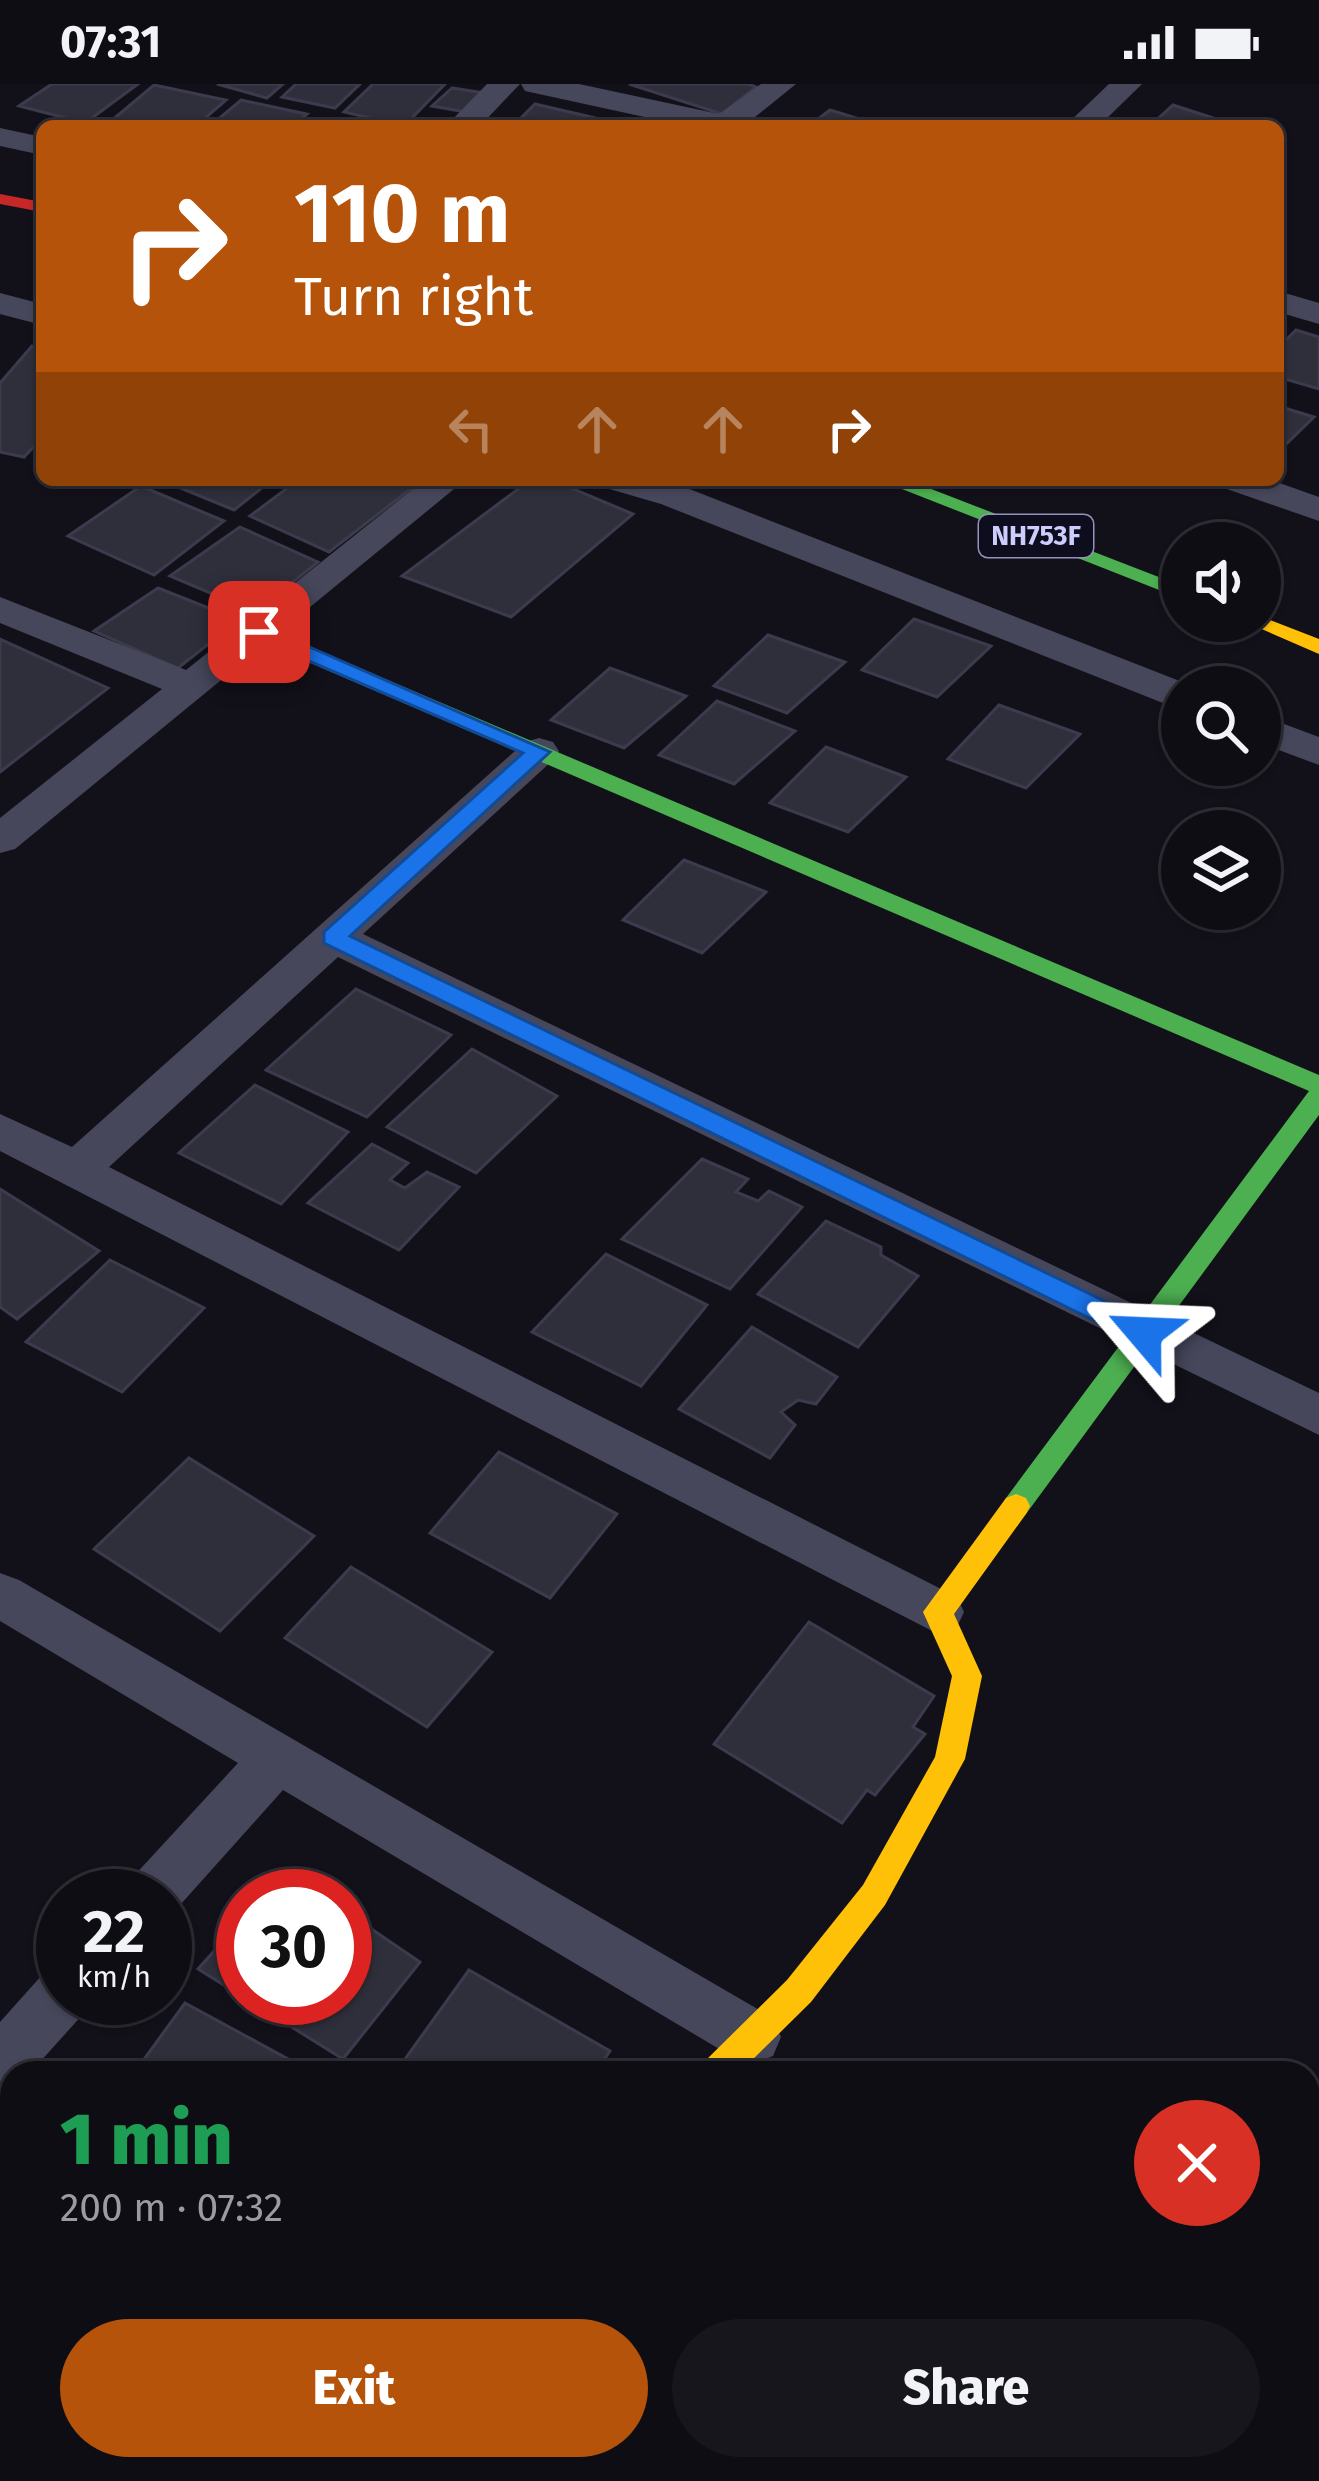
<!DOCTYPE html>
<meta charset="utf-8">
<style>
:root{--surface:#0e0d14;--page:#17161d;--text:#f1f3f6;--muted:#9b9ca0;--line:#2e2d34;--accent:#b45309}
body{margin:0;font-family:"Fira Sans",sans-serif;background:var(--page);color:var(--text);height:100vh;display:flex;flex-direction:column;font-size:45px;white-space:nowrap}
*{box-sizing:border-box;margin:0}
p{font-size:39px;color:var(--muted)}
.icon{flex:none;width:66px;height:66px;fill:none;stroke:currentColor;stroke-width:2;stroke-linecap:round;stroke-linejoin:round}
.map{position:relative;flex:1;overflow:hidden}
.sheet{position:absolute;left:0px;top:1977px;width:1320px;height:420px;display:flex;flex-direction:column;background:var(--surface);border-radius:36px 36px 0 0;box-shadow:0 3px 9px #0004,0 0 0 3px var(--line)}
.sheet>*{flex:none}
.banner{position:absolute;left:36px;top:36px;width:1248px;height:366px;border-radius:18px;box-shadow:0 3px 9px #0004,0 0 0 3px var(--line);background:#b45309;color:#fff;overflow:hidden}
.controls{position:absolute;left:1161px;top:438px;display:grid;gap:24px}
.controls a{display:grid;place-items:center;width:120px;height:120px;border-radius:50%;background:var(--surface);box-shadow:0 3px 9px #0004,0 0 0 3px var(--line);font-size:60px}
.speed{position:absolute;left:36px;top:1785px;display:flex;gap:24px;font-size:60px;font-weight:700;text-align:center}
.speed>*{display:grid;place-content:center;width:156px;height:156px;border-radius:50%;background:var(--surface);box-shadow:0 3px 9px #0004,0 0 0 3px var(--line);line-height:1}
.speed small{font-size:30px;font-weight:400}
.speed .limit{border:18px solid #d22;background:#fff;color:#111}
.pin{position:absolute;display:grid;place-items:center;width:102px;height:102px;color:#fff;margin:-51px;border-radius:24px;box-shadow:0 6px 18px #0006}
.me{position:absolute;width:132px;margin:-66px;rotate:296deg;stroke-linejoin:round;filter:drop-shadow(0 0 9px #0008)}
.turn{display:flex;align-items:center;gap:42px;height:252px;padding:0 60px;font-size:54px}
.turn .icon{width:156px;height:156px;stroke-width:2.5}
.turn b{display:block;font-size:84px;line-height:102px}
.lanes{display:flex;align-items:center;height:114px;padding:0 60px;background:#0003;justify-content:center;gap:60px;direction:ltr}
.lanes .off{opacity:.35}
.round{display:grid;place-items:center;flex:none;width:126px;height:126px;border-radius:63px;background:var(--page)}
.headline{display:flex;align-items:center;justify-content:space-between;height:204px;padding:0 60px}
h1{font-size:72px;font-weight:800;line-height:90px;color:#1e9e55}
.primary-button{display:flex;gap:24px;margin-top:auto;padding:24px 60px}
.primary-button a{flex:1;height:138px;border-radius:72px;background:var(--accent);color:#fff;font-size:48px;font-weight:800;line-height:138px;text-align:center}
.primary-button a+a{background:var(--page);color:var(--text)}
.status{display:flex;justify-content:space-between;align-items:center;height:84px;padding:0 60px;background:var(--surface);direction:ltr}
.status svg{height:33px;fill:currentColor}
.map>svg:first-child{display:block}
.building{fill:#2f2f3c;stroke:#3c3b4e;stroke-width:3}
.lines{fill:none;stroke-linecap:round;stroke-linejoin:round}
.street{fill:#46475b;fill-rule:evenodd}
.fast{fill:#4caf50;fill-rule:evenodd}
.slow{fill:#ffc107;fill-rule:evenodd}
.jam{fill:#c62828;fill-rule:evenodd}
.route{fill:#1a73e8;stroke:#114b97;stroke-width:3}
.labels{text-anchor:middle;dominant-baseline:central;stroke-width:9;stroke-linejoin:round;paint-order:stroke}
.shield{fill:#0e0d1e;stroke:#9393ba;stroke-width:3}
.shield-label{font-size:27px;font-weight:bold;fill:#cccdfd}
</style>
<div class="status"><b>07:31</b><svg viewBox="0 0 49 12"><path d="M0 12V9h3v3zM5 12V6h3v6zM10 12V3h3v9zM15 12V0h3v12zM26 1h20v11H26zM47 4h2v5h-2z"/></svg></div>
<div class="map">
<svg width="1319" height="2397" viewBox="0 0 1319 2397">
<rect width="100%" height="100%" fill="#12111a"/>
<g class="building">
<polygon points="52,0 138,0 85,39 19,22"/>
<polygon points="217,0 283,0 267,14"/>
<polygon points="296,0 360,0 335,24 282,13"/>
<polygon points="373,0 445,0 404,42 344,28"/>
<polygon points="629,0 748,0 756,3 722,30"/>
<polygon points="154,1 226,16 196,42 105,42"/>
<polygon points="452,4 485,9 465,28 432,22"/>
<polygon points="241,16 307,30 293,42 210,42"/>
<polygon points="535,20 609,37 604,42 513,42"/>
<polygon points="1173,21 1238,42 1150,42"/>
<polygon points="830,26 882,42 809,42"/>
<polygon points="1296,246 1319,253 1319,305 1278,293 1278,264"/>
<polygon points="32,262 42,265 42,354 24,373 0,368 0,299"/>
<polygon points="1278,322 1314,333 1278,368"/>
<polygon points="161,396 272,396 234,426"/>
<polygon points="298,396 422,396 329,468 250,432"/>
<polygon points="530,396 552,396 633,430 511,533 402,492"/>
<polygon points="141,402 224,437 154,491 68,452"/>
<polygon points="240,443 318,478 255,528 170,492"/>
<polygon points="158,504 239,536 178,584 94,547"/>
<polygon points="914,535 991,562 937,613 862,586"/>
<polygon points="768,551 845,578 787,629 714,602"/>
<polygon points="0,555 108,604 0,688"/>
<polygon points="610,584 686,612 624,664 551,636"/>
<polygon points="717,617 795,647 734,700 659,671"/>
<polygon points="999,621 1080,650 1026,704 948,675"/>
<polygon points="826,663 906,693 848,748 770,719"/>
<polygon points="684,776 766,808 702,869 623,836"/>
<polygon points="356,905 451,951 367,1033 266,986"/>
<polygon points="472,965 557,1012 476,1089 387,1043"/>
<polygon points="255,1001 348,1048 281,1120 179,1069"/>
<polygon points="372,1060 408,1079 390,1096 405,1104 427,1088 459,1103 399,1166 308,1119"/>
<polygon points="702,1075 748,1095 736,1108 758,1117 769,1107 802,1123 730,1205 622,1155"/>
<polygon points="0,1105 99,1167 17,1235 0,1223"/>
<polygon points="826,1137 881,1163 881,1171 918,1192 858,1263 758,1210"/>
<polygon points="606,1170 707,1221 641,1302 532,1248"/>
<polygon points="110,1176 204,1224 122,1308 26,1258"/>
<polygon points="752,1243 837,1293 816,1320 798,1316 781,1328 795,1341 770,1374 679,1325"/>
<polygon points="499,1368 617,1430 550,1514 430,1449"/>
<polygon points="189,1374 314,1452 220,1547 94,1465"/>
<polygon points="351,1483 492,1568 427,1643 285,1554"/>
<polygon points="809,1538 934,1612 913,1643 925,1650 875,1711 867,1706 842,1739 714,1660"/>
<polygon points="286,1788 322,1812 264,1812"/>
<polygon points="345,1827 420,1878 343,1975 245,1914 345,1914"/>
<polygon points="243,1835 243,1913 198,1885"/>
<polygon points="469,1886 610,1967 595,1989 395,1989"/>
<polygon points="185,1919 314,1989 134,1989"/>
<polygon points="12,2112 12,2159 0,2149 0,2126"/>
<polygon points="0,2206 12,2216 12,2384 0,2374"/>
<polygon points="115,2385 260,2385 276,2397 105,2397"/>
<polygon points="515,2385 662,2385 679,2397 506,2397"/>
<polygon points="959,2385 1136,2385 1130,2397 955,2397"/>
<polygon points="1160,2385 1237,2385 1256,2397 1153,2397"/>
</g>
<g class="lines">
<g class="street">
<polygon points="487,0 520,0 480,42 446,42"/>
<polygon points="521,0 579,0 719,30 761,0 796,0 744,42 686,42 525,7"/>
<polygon points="1109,0 1142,0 1099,42 1065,42"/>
<polygon points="0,44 42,53 42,71 0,62"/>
<polygon points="1278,207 1319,219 1319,240 1278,228"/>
<polygon points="0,209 42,220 42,241 0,230"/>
<polygon points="424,396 465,396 15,765 0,769 0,734 162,605 0,539 0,513 186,586"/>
<polygon points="601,396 659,396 687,404 1195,603 1182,603 1182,624 1168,621 661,420 606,404"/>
<polygon points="1219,396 1271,396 1319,413 1319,437 1224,404"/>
<polygon points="1260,631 1319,653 1319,681 1260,659"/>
<polygon points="539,654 553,658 559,667 553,676 363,850 1319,1309 1319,1351 338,873 109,1083 957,1513 964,1528 957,1543 938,1550 0,1067 0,1030 72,1063 525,658"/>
<polygon points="0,1489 19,1496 773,1934 781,1953 773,1972 752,1980 731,1972 283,1706 172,1830 165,1833 165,1812 124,1812 132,1794 238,1679 0,1537"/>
<polygon points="63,1883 63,1914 90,1914 84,1929 30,1989 12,1989 12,2003 0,2008 0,1938 42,1891"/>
<polygon points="333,2385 402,2385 397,2397 328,2397"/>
<polygon points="791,2385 870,2385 875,2397 796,2397"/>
</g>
<g class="fast">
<polygon points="879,396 908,396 1182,502 1182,515"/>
<polygon points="258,541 1319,991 1319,1031 1026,1430 1016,1434 1006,1430 1002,1422 1006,1414 1309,1007 250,553 250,543"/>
</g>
<g class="slow">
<polygon points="1260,532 1319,555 1319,570 1243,537 1260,537"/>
<polygon points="1016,1410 1026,1414 1030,1422 1026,1430 954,1530 982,1592 965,1675 885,1821 811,1918 739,1989 699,1989 704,1978 787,1896 863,1801 935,1673 952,1592 923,1528 1006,1414"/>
</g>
<polygon class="jam" points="0,110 42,118 42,128 0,120"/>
</g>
<polygon class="route" points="259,541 550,668 350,852 1154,1241 1158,1249 1154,1256 1134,1256 324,859 324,848 523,669 251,552 248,548"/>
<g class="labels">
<rect class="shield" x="979" y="431" width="114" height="42" rx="9"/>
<g class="shield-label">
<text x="1036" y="452">NH753F</text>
</g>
</g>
</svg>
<div class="controls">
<a><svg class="icon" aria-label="sound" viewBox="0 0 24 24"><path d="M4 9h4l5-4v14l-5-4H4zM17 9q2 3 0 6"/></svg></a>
<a><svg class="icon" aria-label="search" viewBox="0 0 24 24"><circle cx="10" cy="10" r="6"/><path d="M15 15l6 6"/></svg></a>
<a><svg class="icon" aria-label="layers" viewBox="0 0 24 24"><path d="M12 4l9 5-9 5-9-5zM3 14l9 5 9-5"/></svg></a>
</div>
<div class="speed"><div>22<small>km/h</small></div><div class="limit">30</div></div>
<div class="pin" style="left:259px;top:548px;background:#d93025"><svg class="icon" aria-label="arrive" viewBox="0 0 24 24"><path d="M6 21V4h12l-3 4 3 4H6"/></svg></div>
<svg class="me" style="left:1144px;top:1249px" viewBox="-20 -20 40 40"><path d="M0-17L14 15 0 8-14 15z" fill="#1a73e8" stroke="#fff" stroke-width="4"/></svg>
<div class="banner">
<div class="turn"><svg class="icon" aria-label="right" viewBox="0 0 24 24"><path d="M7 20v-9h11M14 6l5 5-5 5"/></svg><div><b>110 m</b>Turn right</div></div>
<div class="lanes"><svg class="icon off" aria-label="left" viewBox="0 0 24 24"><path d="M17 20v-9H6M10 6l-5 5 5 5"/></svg><svg class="icon off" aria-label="ahead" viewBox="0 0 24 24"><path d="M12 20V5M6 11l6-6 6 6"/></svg><svg class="icon off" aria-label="ahead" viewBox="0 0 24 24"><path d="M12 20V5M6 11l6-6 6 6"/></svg><svg class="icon" aria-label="right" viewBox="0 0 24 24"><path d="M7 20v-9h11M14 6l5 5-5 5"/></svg></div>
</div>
<section class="sheet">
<div class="headline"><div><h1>1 min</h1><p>200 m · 07:32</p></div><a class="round" style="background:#d93025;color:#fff"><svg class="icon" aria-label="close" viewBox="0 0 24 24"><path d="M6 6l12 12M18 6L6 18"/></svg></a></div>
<div class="primary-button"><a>Exit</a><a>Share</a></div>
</section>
</div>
